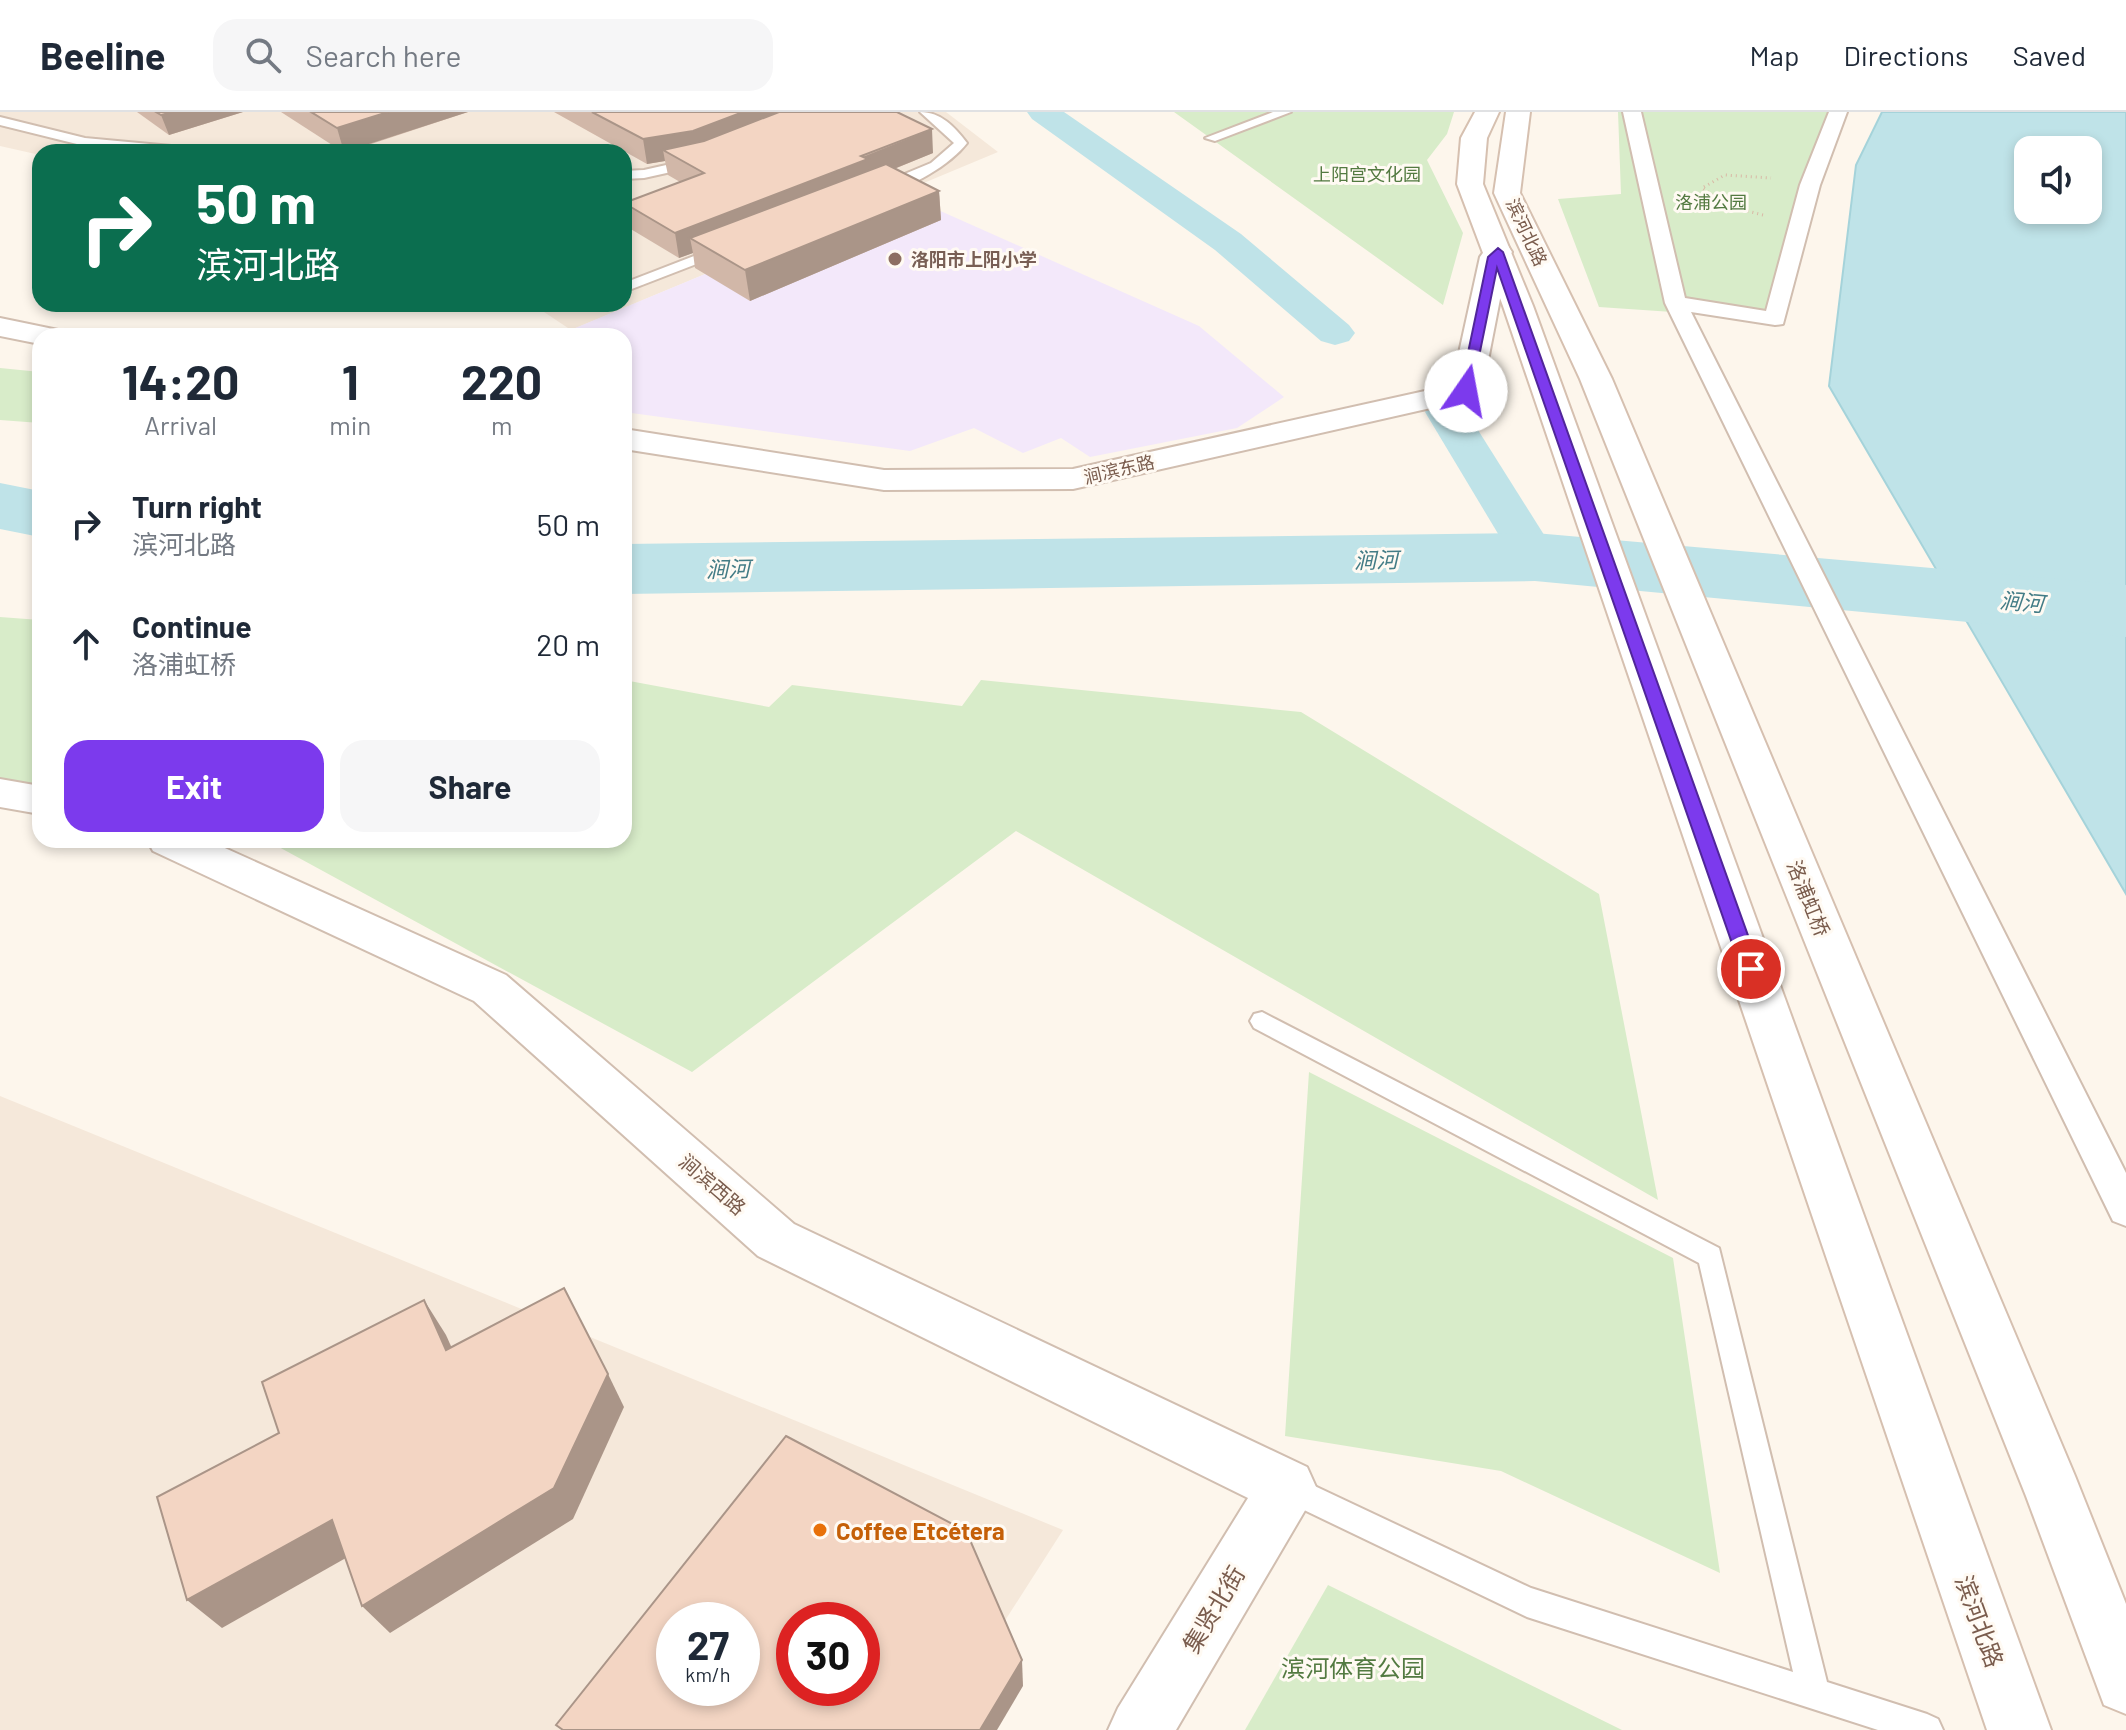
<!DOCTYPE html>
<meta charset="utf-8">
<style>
:root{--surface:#fff;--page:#f6f6f7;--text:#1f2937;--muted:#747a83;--line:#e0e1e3;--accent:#7c3aed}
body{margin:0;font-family:Barlow,"Noto Sans SC",sans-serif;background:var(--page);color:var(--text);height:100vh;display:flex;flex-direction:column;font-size:30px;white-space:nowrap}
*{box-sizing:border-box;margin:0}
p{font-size:26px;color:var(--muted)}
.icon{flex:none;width:44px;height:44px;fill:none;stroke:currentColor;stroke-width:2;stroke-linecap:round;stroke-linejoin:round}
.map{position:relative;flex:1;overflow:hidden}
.details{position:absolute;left:32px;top:216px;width:600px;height:520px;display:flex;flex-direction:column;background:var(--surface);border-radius:24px;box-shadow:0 4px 12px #0003}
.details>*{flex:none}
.hud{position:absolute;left:32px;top:32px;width:600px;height:168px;border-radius:24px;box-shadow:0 4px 12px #0003;background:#0b6e4f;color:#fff;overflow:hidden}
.tools{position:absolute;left:2014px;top:24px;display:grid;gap:16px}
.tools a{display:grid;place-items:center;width:88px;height:88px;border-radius:16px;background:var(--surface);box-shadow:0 4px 12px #0003;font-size:40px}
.speed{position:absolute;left:656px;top:1490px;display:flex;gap:16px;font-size:40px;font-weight:700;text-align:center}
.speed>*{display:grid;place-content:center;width:104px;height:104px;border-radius:50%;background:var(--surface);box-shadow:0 4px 12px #0003;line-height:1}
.speed small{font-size:20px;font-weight:400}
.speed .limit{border:12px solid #d22;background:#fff;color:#111}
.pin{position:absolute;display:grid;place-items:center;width:68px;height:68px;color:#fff;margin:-34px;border:4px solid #fff;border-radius:50%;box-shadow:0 2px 8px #0007}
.me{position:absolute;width:88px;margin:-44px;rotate:12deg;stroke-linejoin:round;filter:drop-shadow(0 0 6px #0008)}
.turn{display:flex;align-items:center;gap:28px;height:168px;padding:0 32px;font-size:36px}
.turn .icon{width:104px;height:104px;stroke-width:2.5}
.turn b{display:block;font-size:56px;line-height:68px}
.eta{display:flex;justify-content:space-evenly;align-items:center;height:136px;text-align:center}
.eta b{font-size:48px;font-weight:700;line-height:56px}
.action{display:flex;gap:16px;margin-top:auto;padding:16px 32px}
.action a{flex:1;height:92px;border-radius:24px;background:var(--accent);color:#fff;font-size:32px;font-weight:700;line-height:92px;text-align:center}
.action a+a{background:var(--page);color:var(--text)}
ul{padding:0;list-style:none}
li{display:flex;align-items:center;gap:24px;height:120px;padding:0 32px}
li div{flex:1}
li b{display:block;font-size:30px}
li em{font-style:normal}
header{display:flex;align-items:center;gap:48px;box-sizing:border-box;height:112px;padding:0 40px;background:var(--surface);border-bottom:2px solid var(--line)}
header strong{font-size:38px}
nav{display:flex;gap:44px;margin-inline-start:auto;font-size:28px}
.search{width:560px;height:72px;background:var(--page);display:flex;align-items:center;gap:20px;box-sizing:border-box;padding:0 28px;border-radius:24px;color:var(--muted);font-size:30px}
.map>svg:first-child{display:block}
.residential{fill:#f5e8da;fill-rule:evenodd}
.education{fill:#f3e8fa}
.green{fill:#d8ecc9}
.water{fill:#bfe3e8;stroke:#a5d3da;stroke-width:2;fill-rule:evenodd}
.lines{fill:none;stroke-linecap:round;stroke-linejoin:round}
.canal{fill:#bfe3e8;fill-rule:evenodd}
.river{fill:#bfe3e8;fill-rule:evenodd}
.service-casing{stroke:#d1beb0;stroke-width:4}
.pedestrian-casing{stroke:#d1beb0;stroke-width:4}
.minor-casing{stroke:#d1beb0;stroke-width:4}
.secondary-casing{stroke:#d6c0b0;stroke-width:4}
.path{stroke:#d9b8a5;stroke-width:3;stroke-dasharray:1 4;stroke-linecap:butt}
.service{fill:#fff;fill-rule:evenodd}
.pedestrian{fill:#fff;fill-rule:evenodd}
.minor{fill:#fff;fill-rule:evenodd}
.secondary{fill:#fff;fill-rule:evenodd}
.wall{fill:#d1b7a8}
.shaded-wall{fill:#aa9588}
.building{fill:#f3d5c3;stroke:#aa9588;stroke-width:2;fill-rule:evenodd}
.route{fill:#7c3aed;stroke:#51269a;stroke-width:2}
.education-dot{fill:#8d6e63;stroke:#fffaf3;stroke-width:3}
.food-dot{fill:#e8710a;stroke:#fffaf3;stroke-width:3}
.labels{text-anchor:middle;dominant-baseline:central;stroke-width:6;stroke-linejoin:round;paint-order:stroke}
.far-park-label{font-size:18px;fill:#537a41;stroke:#fffaf3}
.far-street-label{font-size:18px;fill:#7a5c4d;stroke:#fffaf3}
.far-education-label{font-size:18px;font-weight:bold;fill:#785e54;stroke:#fffaf3;text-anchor:start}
.street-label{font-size:20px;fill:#7a5c4d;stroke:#fffaf3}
.water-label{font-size:22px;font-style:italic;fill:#437c86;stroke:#fffaf3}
.near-food-label{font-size:24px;font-weight:bold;fill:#c56008;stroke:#fffaf3;text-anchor:start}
.near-street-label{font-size:24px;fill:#7a5c4d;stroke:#fffaf3}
.near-park-label{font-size:24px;fill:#537a41;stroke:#fffaf3}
</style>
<header>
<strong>Beeline</strong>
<div class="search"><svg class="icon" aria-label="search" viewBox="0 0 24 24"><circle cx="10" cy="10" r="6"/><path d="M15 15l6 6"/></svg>Search here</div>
<nav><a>Map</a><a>Directions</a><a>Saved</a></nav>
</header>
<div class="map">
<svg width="2126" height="1618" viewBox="0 0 2126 1618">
<rect width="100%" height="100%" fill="#fdf6ec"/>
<g class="residential">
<polygon points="0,0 946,0 998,40 571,218 544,200 543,192 624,192 624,40 40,40 40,43 0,34"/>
<path d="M0,984l1063,434 -128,200h-935zM674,1508h68v68h-68zM794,1508h68v68h-68z"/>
</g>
<polygon class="education" points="900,81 1199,214 1284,285 1237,316 1090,345 1061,326 1023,341 974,316 910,339 624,300 624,224 556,224"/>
<g class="green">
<polygon points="1174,0 1454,0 1447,22 1427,48 1463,121 1443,193"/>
<polygon points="1618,0 1838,0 1775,207 1599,195 1558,87 1621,82"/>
<polygon points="0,256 40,260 40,311 0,308"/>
<polygon points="0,505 40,508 40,674 0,668"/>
<polygon points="624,568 769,595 792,573 962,594 981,568 1301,600 1599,782 1658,1088 1016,719 692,960 266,728 624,728"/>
<polygon points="1309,960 1673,1146 1720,1461 1501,1359 1285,1324"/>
<polygon points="1328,1473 1622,1618 1245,1618"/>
</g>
<path class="water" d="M1882,0h244v782l-297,-508 27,-221zM2028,38h60v60h-60z"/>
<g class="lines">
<g class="canal">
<polygon points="1027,0 1064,0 1241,122 1349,213 1355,221 1349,229 1335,233 1321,229 1215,138 1032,7"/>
<polygon points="1446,287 1461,291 1558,445 1551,455 1535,459 1519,455 1512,445 1425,300 1431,291"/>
</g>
<g class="river">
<polygon points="0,371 40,379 40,425 0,417"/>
<polygon points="1535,421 2126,473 2126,525 1535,469 624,482 624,432"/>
</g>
<g class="service-casing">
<g id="service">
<path d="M920,0c21,0 35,15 47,31 -15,20 -62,51 -89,48v-6l53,-22 23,-20z"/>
<polygon points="1273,0 1291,0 1215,29 1205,26"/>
<polygon points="0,5 85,26 193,36 199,40 152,40 85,34 0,13"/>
<polygon points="693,47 698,48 698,54 644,66 624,67 624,59 644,58"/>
<polygon points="720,134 725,135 725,141 624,180 624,171"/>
<polygon points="1262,900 1719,1136 1827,1570 1927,1602 1938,1607 1943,1618 1878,1618 1527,1505 1277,1385 1273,1375 1277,1365 1287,1361 1531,1476 1793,1560 1699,1151 1254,916 1250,909 1254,902"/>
</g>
</g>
<g class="pedestrian-casing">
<polygon id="pedestrian" points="1623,0 1641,0 1685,186 1766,199 1800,73 1829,0 1847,0 1820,73 1783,212 1775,213 1691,200 2126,1061 2126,1114 2113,1109 1665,191"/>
</g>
<g class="minor-casing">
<g id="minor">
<polygon points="1498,132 1508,134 1512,140 1508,146 1482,279 1477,286 1466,288 1073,377 884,378 624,337 624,317 884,358 1073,357 1452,273 1480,145 1488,134"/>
<polygon points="0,206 58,218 62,224 40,224 40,232 0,224"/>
<polygon points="0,667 40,674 40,702 0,695"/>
<polygon points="147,728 207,728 506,863 794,1112 1307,1355 1316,1375 1307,1395 1176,1618 1108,1618 1118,1596 1248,1386 758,1144 474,889 153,739"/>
</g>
</g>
<g class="secondary-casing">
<g id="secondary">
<polygon points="1475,0 1499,0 1487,26 1483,72 1533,194 2051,1618 1987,1618 1503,194 1457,72 1461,26"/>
<polygon points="1506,0 1530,0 1520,81 1612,267 2075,1364 2126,1492 2126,1602 2104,1593 2026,1384 1580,267 1494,81"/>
</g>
</g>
<polyline class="path" points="1763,103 1728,94 1702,76 1725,63 1771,66"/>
<use href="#service" class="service"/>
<use href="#pedestrian" class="pedestrian"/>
<use href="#minor" class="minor"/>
<use href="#secondary" class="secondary"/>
</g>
<g class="wall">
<polygon points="137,0 243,0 169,23"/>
<polygon points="281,0 468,0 347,40 343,40"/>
<polygon points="554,0 897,0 933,41 894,57 939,79 941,108 750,189 695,156 693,141 679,146 629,116 624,91 680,70 668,63 665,49 647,52"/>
</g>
<g class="shaded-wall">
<polygon points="173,0 243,0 169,23 161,3"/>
<polygon points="388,0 468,0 344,40 337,16"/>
<polygon points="743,0 809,0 697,43 663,38 665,49 647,52 643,27"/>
<polygon points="932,17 933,41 869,67 690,126 693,141 679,146 675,121"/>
<polygon points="939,79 941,108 750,189 745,158"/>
<polygon points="424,1188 446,1223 468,1272 446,1238"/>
<polygon points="608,1262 624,1295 573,1407 390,1521 362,1494"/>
<polygon points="332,1408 360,1438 222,1516 187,1488"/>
<polygon points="1022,1548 1023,1574 997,1618 980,1618"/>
</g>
<g class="building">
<polygon points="156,0 173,0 161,3"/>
<polygon points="311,0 388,0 337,16"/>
<polygon points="592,0 743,0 693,19 643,27"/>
<polygon points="779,0 897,0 932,17 861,44 868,47 675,121 624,91 704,61 663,38 704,29"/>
<polygon points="886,52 939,79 745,158 690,126"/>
<polygon points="564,1176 608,1262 554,1376 362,1494 332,1408 187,1488 157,1385 279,1321 262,1270 424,1188 446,1238"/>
<path d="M786,1324l174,92 10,12 52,120 -42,70h-417l-7,-5zM674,1508h68v68h-68zM794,1508h68v68h-68z"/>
</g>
<polygon class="route" points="1498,136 1503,140 1760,857 1757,862 1744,862 1741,857 1497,156 1472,279 1466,283 1460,279 1488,145"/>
<circle class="education-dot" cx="895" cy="147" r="8"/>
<circle class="food-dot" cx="820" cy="1418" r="8"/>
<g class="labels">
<g class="far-park-label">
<text x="1367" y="62">上阳宫文化园</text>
<text x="1711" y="90">洛浦公园</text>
</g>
<g class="far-street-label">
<text transform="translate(1527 120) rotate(65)">滨河北路</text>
<text transform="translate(1119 357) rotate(-13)">涧滨东路</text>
</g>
<g class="far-education-label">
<text x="911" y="147">洛阳市上阳小学</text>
</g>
<g class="street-label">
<text transform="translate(1809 786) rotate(68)">洛浦虹桥</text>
<text transform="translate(713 1072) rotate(41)">涧滨西路</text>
</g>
<g class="water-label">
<text transform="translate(1376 447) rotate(-1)">涧河</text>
<text transform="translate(728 456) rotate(-1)">涧河</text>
<text transform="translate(2022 489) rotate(5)">涧河</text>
</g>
<g class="near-food-label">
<text x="836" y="1418">Coffee Etcétera</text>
</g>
<g class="near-street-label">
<text transform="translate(1213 1497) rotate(-59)">集贤北街</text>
<text transform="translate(1980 1509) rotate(70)">滨河北路</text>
</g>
<g class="near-park-label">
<text x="1353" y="1555">滨河体育公园</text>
</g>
</g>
</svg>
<div class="tools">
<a><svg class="icon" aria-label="sound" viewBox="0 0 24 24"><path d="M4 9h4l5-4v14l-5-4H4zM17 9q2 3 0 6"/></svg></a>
</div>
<div class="speed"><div>27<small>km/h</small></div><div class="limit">30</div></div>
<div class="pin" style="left:1751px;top:857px;background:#d93025"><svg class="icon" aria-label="arrive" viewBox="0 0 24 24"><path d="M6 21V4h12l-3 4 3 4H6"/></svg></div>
<svg class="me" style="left:1466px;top:279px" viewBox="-20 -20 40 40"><circle r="19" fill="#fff"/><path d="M0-13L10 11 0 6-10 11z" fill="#7c3aed"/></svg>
<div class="hud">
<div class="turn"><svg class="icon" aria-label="right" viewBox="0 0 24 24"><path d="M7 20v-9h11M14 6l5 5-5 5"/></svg><div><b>50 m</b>滨河北路</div></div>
</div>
<section class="details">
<div class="eta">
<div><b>14:20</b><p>Arrival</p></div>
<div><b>1</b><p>min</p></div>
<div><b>220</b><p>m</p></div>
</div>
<ul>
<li><svg class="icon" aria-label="right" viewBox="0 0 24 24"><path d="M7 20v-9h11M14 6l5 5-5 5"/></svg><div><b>Turn right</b><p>滨河北路</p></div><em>50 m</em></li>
<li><svg class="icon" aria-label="ahead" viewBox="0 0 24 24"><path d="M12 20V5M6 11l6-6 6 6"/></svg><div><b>Continue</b><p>洛浦虹桥</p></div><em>20 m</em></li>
</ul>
<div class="action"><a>Exit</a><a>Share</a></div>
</section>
</div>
